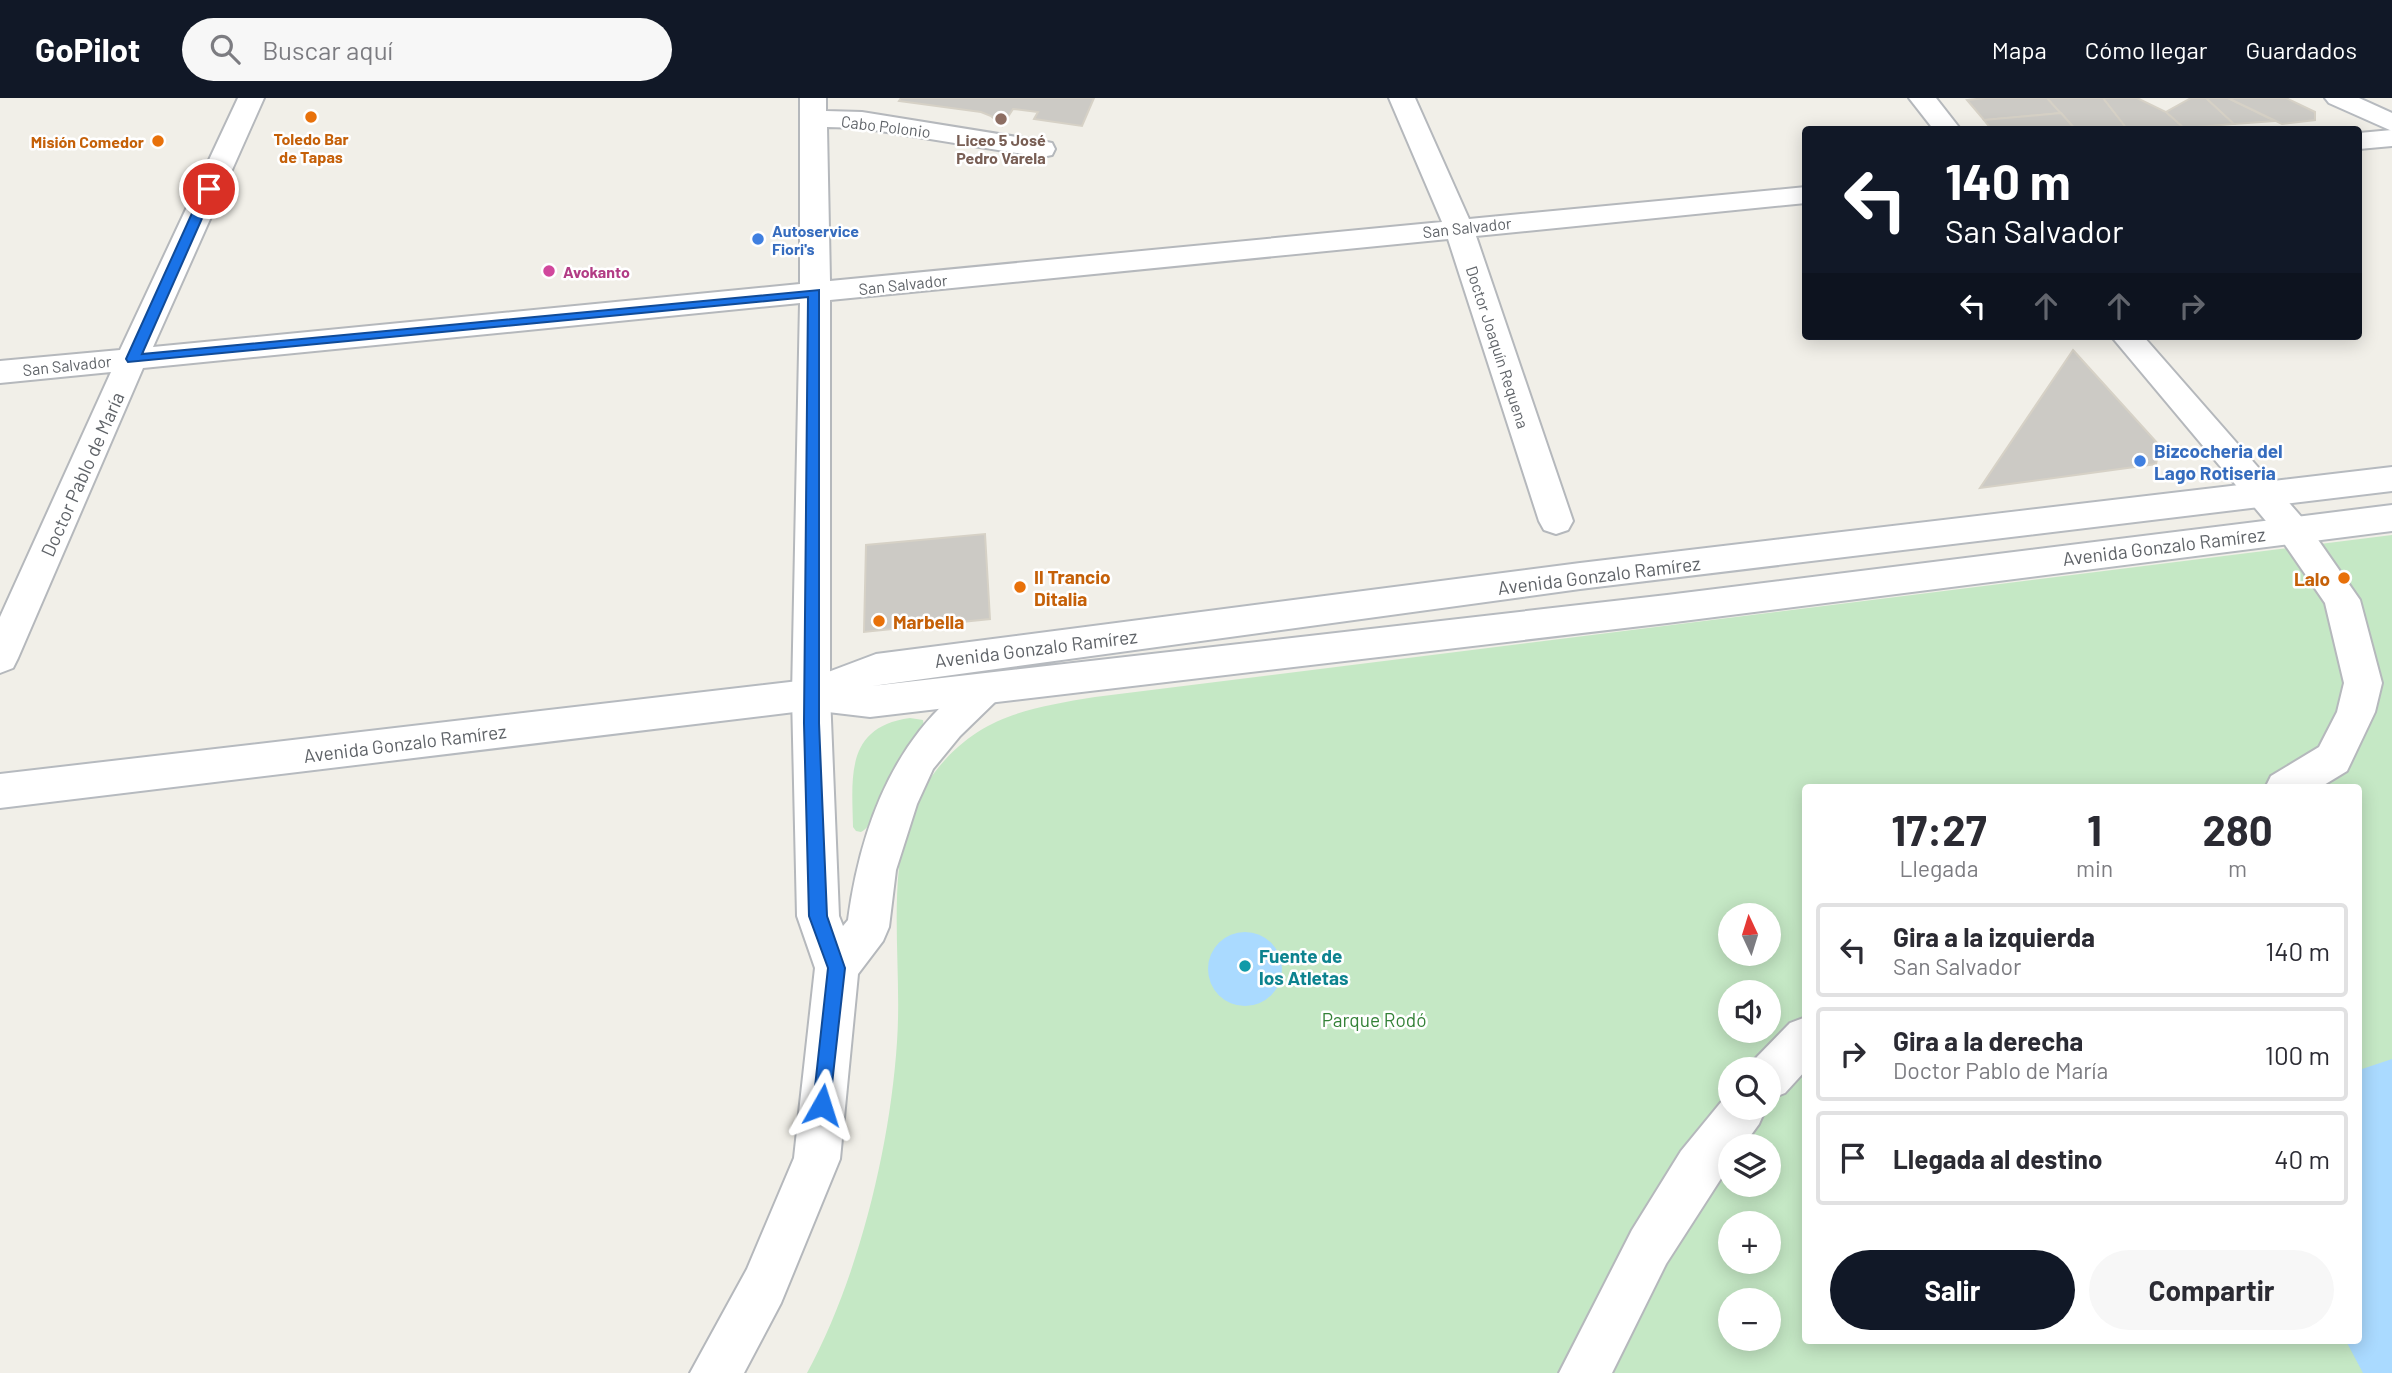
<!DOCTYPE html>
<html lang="es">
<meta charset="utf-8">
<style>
:root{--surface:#fff;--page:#f7f7f7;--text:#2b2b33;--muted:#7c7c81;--line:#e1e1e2;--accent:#111827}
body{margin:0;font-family:Barlow,sans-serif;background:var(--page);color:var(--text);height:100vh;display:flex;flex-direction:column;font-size:26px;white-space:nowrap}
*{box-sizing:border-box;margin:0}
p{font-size:23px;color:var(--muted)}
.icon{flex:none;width:38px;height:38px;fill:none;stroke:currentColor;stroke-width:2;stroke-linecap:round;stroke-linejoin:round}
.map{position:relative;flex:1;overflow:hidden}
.sheet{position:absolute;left:1802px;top:686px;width:560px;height:560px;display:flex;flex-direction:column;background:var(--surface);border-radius:7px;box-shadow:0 4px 18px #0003}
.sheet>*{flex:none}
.guide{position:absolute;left:1802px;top:28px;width:560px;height:214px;border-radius:7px;box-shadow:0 4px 18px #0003;background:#111827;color:#fff;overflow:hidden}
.needle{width:46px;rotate:356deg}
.fabs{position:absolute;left:1718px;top:805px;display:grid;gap:14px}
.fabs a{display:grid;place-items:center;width:63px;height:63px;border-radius:50%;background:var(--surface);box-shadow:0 4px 18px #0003;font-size:35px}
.pin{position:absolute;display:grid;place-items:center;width:60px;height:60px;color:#fff;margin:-30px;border:4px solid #fff;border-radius:50%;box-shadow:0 2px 7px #0007}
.me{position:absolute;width:77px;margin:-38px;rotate:6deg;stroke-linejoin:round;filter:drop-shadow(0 0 5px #0008)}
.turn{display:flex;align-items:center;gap:24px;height:147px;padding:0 28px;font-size:32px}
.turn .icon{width:91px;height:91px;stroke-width:2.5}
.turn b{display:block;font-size:49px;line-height:60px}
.lanes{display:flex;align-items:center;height:66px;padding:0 28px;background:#0003;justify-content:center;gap:35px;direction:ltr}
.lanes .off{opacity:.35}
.eta{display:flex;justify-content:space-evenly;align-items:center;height:119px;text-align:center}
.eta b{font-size:42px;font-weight:700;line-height:49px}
.action{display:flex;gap:14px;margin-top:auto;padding:14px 28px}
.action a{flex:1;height:80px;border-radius:42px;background:var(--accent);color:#fff;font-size:28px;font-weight:700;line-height:80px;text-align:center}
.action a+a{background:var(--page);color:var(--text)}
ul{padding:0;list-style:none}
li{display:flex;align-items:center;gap:21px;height:94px;margin:0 14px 10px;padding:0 14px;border:4px solid var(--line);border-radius:7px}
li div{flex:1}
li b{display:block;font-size:26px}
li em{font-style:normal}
header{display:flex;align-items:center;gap:42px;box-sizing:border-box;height:98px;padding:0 35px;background:var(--accent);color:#fff}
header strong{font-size:33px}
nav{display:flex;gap:38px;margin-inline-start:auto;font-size:24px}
.search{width:490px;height:63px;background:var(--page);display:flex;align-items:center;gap:18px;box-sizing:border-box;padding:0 24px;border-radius:38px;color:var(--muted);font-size:26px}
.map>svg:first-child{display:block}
.green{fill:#c5e8c5;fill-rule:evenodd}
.water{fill:#aadaff}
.building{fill:#cccac5;stroke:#d6d1c6;stroke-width:2}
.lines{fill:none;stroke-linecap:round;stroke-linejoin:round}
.street-casing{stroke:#b5b8bc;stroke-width:4}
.secondary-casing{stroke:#b6babf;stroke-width:4}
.street{fill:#fff;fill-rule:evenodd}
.secondary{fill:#fff;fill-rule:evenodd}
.route{fill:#1a73e8;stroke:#114b97;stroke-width:2}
.food-dot{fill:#e8710a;stroke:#fff;stroke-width:2.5}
.education-dot{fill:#8d6e63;stroke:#fff;stroke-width:2.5}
.shop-dot{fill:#3f7fe0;stroke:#fff;stroke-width:2.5}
.hotel-dot{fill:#d1479c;stroke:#fff;stroke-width:2.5}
.culture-dot{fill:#0f9aa8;stroke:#fff;stroke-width:2.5}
.labels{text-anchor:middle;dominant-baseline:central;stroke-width:5;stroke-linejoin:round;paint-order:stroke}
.far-street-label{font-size:16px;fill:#5f6368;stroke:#fff}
.far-food-label{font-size:16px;font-weight:bold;fill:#c56008;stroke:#fff}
.far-education-label{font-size:16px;font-weight:bold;fill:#785e54;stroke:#fff}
.far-shop-label{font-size:16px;font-weight:bold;fill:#366cbe;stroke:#fff;text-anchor:start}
.far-hotel-label{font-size:16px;font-weight:bold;fill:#b23c85;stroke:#fff;text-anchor:start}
.shop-label{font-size:19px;font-weight:bold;fill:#366cbe;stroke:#fff;text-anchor:start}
.street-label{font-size:19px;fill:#5f6368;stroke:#fff}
.food-label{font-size:19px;font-weight:bold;fill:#c56008;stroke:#fff;text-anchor:start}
.culture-label{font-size:19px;font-weight:bold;fill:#0d838f;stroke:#fff;text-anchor:start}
.park-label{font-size:19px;fill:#348238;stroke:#fff}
</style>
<header>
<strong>GoPilot</strong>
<div class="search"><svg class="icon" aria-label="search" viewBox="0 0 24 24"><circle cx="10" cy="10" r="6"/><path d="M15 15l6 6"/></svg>Buscar aquí</div>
<nav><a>Mapa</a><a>Cómo llegar</a><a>Guardados</a></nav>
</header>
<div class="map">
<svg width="2392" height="1275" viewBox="0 0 2392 1275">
<rect width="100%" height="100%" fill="#f1efe8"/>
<g class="green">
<path d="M2392,437v838h-1585c51,-94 83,-224 90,-331 4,-58 -4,-117 2,-175 1,-12 1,-26 4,-37 4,-16 15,-34 24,-47 44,-65 95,-74 168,-86zM1806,690h553v552h-553zM1731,817h38v39h-38zM1731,894h38v39h-38zM1731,971h38v39h-38zM1731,1048h38v39h-38zM1731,1125h38v39h-38zM1731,1202h38v39h-38z"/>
<path d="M910,620l13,2 1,7c-16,21 -32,42 -43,67 -5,13 -8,32 -20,38l-5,-1 -3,-4c-1,-50 -8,-100 57,-109z"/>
</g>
<g class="water">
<circle cx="1245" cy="871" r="37"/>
<polygon points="2392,961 2392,1275 2363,1275 2346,1243 2359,1242 2359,972"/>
</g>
<g class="building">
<polygon points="901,0 1094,0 1082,28 1034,21 1038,14 1013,11 1002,28 991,18 981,14 899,3"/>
<polygon points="1986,0 2047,0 2061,15 1984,22 1967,2"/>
<polygon points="2047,0 2103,0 2128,32 2076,32"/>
<polygon points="2103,0 2137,0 2166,14 2184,30 2128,32"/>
<polygon points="2206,0 2234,26 2184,30 2166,14 2191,0"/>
<polygon points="2206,0 2228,0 2275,23 2234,26"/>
<polygon points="2228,0 2286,0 2315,14 2315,22 2282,26"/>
<polygon points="2061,15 2076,32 1992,32 1984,22"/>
<polygon points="2073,252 2160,348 2156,366 1980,390"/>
<polygon points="985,436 990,521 864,534 866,447"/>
</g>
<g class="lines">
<g class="street-casing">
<g id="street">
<path d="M238,0h26l-111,249 647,-63v-186h26v13l36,1 180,29 10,2 3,6 -3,6 -10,2 -180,-29 -35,-1 3,154 612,-59 -53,-124h26l54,121 337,-32v16l-330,33 97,285 -5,9 -12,4 -12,-4 -5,-9 -91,-282 -618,61v395l9,221 4,10 5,-6c11,-81 38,-163 100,-220 17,-16 25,-30 49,-22l6,11 -6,11 -37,36 -27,33 -16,35 -21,66 -7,57 -6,14 -25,33 -18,185 -59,144 -37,70h-54l57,-104 47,-111 21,-190 -18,-52 -5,-221 8,-392 -657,65 -125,290 -5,10 -13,5v-56l111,-245 -111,11v-22l120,-11z"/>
<polygon points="1909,0 1936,0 1961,32 1934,32"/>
<polygon points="2392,32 2392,48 2359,51 2359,35"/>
<polygon points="2111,238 2143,238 2305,423 2360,502 2382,585 2375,614 2347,673 2319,690 2265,690 2271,678 2319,649 2337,614 2344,585 2325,505 2281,441"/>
<polygon points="1806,919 1806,972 1785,995 1769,1001 1769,971 1750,971 1753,963 1790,925"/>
<polygon points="1731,992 1731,1010 1766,1010 1759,1026 1743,1048 1731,1048 1731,1065 1666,1166 1612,1275 1559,1275 1632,1132 1681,1053"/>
</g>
</g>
<g class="secondary-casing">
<g id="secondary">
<polygon points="2325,0 2359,0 2392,15 2392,33 2329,5"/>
<polygon points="2392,369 2392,393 1580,491 872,588 1667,497 2392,407 2392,433 1667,525 870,619 811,612 0,710 0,676 807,582 876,556 1580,465"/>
</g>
</g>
<use href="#street" class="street"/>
<use href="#secondary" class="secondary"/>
</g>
<polygon class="route" points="209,87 215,91 142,256 819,192 819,625 827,818 845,870 829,1013 822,1016 816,1013 813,1007 828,870 809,818 804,625 808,199 128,264 126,261 203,91"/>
<g class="food-dot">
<circle cx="311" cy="19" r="7"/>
<circle cx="158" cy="43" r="7"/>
<circle cx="2344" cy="480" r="7"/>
<circle cx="1020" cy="489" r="7"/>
<circle cx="879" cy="523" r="7"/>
</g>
<circle class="education-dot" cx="1001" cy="21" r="7"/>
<g class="shop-dot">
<circle cx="758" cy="141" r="7"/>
<circle cx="2140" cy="363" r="7"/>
</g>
<circle class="hotel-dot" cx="549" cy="173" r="7"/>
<circle class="culture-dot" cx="1245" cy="868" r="7"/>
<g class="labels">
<g class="far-street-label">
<text transform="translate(886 28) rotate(7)">Cabo Polonio</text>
<text transform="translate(1467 129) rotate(-6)">San Salvador</text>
<text transform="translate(903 186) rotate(-6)">San Salvador</text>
<text transform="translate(1498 249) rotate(72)">Doctor Joaquín Requena</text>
<text transform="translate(67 267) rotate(-6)">San Salvador</text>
</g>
<g class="far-food-label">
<text x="311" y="40">Toledo Bar<tspan x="311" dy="18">de Tapas</tspan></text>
<text x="144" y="43" text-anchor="end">Misión Comedor</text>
</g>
<g class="far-education-label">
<text x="1001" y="41">Liceo 5 José<tspan x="1001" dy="18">Pedro Varela</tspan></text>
</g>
<g class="far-shop-label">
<text x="772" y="132">Autoservice<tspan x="772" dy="18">Fiori's</tspan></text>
</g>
<g class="far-hotel-label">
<text x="563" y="173">Avokanto</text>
</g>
<g class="shop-label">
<text x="2154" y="352">Bizcocheria del<tspan x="2154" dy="22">Lago Rotiseria</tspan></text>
</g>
<g class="street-label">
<text transform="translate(82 376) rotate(-66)">Doctor Pablo de María</text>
<text transform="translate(2164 448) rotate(-7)">Avenida Gonzalo Ramírez</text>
<text transform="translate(1599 477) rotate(-7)">Avenida Gonzalo Ramírez</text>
<text transform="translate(1036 550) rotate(-7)">Avenida Gonzalo Ramírez</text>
<text transform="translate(405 645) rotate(-7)">Avenida Gonzalo Ramírez</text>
</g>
<g class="food-label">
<text x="1034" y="478">Il Trancio<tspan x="1034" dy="22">Ditalia</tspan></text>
<text x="2330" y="480" text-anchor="end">Lalo</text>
<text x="893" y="523">Marbella</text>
</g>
<g class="culture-label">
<text x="1259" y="857">Fuente de<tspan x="1259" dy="22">los Atletas</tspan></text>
</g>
<g class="park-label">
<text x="1374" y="921">Parque Rodó</text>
</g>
</g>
</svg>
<div class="fabs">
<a><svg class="needle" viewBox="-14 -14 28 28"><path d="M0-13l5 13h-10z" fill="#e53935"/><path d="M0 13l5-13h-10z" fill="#7c7c81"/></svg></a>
<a><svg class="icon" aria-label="sound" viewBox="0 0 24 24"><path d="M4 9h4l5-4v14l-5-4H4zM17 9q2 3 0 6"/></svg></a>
<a><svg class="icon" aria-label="search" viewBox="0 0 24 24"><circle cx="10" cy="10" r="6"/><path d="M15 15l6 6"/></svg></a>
<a><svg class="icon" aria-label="layers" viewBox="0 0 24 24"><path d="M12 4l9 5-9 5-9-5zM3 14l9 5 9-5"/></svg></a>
<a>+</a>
<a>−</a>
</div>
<div class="pin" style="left:209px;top:91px;background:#d93025"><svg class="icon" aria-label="arrive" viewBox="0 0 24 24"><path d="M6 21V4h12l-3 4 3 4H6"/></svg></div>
<svg class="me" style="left:822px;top:1007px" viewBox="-20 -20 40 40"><path d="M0-17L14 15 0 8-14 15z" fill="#1a73e8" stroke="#fff" stroke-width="4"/></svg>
<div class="guide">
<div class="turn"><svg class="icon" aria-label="left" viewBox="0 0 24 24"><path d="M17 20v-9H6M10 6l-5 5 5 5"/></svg><div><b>140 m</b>San Salvador</div></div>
<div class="lanes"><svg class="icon" aria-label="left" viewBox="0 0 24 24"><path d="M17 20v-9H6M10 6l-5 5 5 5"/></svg><svg class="icon off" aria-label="ahead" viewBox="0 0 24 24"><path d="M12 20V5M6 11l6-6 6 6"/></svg><svg class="icon off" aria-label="ahead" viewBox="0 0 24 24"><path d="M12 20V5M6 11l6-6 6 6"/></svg><svg class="icon off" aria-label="right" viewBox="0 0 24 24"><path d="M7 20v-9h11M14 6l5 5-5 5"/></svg></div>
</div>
<section class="sheet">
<div class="eta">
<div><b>17:27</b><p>Llegada</p></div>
<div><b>1</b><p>min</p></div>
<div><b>280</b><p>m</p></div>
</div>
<ul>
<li><svg class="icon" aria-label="left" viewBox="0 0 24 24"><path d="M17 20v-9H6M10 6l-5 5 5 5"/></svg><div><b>Gira a la izquierda</b><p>San Salvador</p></div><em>140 m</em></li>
<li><svg class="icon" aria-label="right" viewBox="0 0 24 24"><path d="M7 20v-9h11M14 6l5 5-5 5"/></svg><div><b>Gira a la derecha</b><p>Doctor Pablo de María</p></div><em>100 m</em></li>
<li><svg class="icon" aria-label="arrive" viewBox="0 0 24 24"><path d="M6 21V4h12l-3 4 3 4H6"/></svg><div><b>Llegada al destino</b></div><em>40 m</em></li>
</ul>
<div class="action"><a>Salir</a><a>Compartir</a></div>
</section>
</div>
